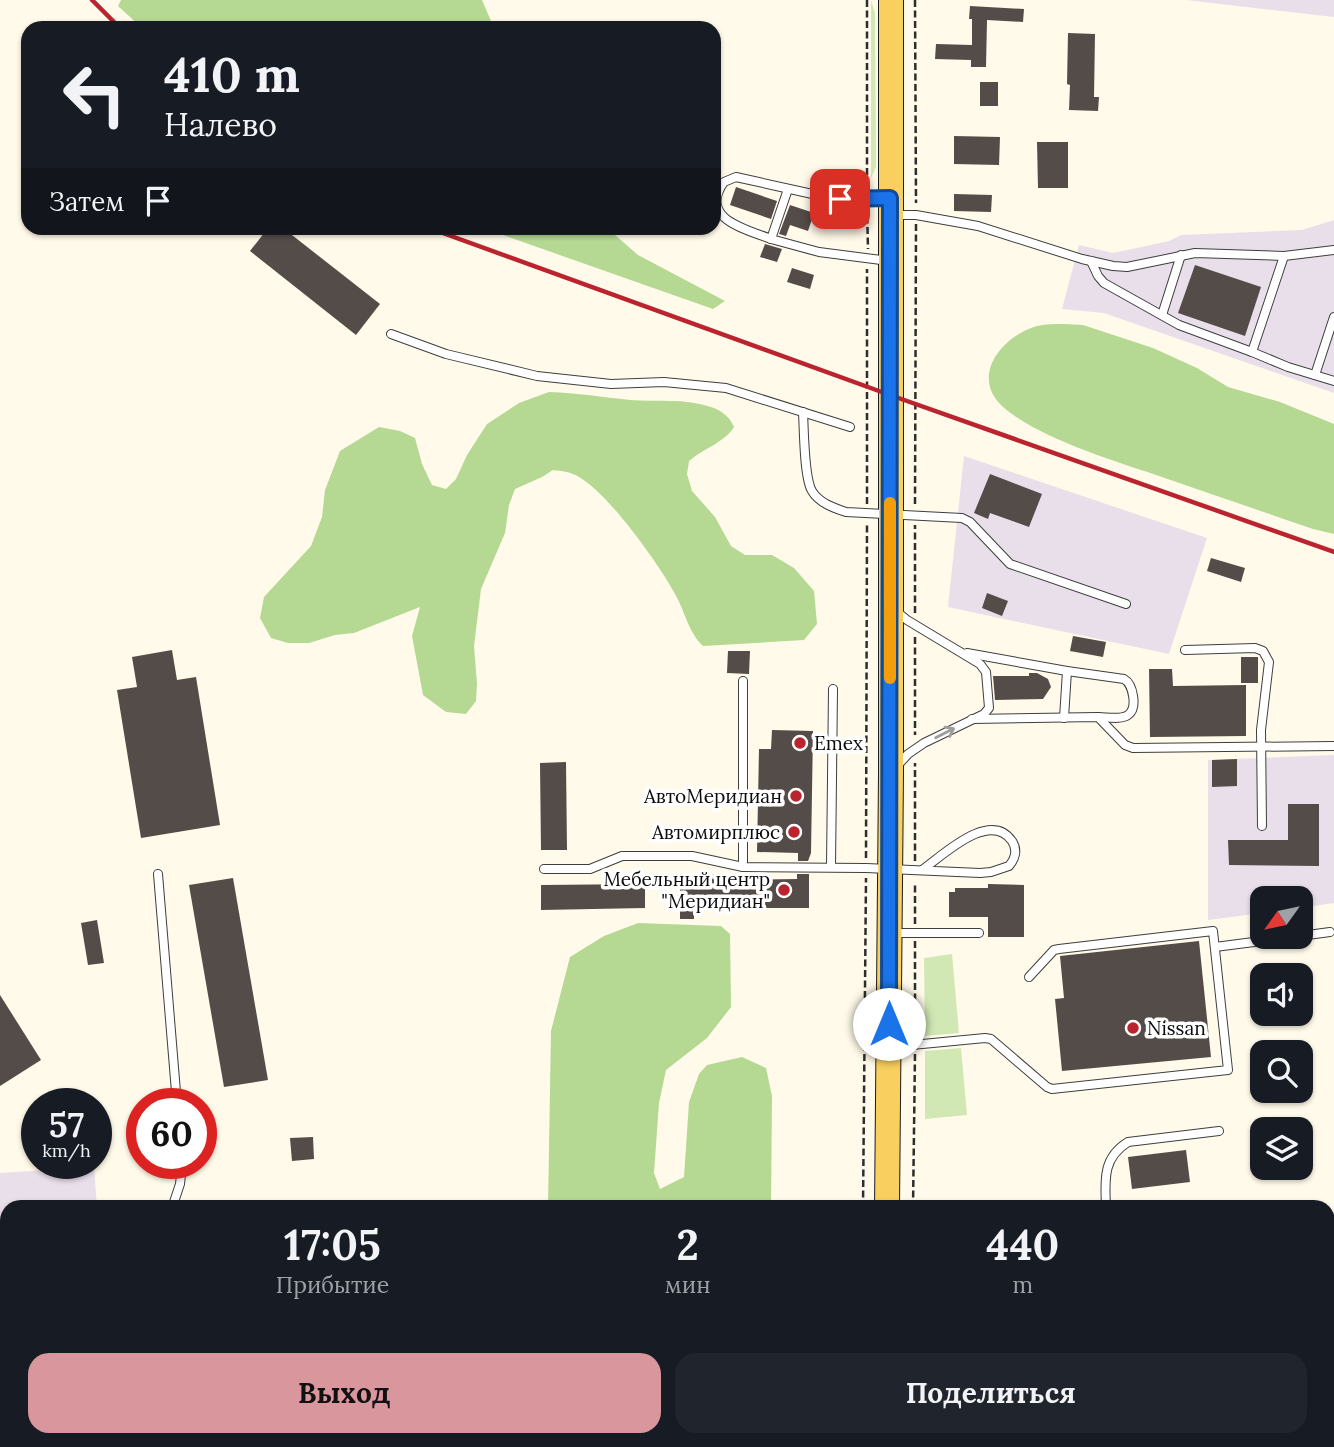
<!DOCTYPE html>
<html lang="ru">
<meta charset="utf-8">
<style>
:root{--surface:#171b24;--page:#20242c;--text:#f1f3f6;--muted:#9ea1a6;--accent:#d9969c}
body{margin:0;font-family:Lora,serif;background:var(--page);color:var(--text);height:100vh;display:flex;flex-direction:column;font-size:26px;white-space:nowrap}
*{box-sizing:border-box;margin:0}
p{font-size:23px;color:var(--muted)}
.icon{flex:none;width:38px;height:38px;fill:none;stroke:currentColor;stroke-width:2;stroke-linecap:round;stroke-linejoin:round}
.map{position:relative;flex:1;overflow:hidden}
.sheet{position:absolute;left:0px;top:1200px;width:1335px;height:247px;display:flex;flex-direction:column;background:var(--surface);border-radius:21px 21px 0 0;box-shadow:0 2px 5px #0004}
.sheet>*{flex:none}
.top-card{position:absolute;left:21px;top:21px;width:700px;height:214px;border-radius:21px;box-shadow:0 2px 5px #0004;background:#171b24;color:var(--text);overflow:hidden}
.needle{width:46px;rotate:237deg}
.tools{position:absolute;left:1250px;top:886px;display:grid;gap:14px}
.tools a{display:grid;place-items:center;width:63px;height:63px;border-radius:14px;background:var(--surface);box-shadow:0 2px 5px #0004;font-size:35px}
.speed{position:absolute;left:21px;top:1088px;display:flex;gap:14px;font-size:35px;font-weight:700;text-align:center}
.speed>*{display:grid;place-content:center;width:91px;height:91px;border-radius:50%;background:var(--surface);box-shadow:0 2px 5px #0004;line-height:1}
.speed small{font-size:18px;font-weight:400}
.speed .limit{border:10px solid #d22;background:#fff;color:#111}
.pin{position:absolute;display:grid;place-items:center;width:60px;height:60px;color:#fff;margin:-30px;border-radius:14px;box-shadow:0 4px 10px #0006}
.me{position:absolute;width:77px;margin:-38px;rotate:0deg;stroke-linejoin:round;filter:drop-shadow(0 0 5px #0008)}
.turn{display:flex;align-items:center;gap:24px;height:147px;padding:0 28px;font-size:32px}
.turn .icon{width:91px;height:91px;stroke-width:2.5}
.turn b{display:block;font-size:49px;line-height:60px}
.then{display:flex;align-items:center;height:66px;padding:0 28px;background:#0003;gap:14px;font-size:26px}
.eta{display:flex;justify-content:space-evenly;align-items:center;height:119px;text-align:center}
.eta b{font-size:42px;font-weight:800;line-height:49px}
.action{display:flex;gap:14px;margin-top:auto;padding:14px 28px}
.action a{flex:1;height:80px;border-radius:21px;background:var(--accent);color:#111;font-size:28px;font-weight:800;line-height:80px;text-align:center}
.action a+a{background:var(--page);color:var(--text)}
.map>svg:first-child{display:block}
.industrial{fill:#e9dfea}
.green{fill:#d1e8b4}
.forest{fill:#b5d993}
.building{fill:#544c48}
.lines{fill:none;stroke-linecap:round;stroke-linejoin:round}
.service-casing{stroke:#3e3e3e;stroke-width:10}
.primary-casing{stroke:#1c1c1c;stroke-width:26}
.path{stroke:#2d2d2d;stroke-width:2.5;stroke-dasharray:7 3.5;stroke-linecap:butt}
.service{stroke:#fff;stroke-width:8}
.primary{stroke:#f9cf5f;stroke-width:24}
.rail{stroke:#bb242f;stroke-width:4.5}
.oneway{stroke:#9d9d9d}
.route-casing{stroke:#114b97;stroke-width:18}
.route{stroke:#1a73e8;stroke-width:12}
.slow{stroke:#f59e0b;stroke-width:12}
.poi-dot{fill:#bb242f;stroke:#fff;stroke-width:2.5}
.labels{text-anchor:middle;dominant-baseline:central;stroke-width:7;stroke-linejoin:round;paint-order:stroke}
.poi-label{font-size:19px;fill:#0b0b0b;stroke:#fff;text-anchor:end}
</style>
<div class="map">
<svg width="1334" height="1447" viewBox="0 0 1334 1447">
<rect width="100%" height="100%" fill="#fffae9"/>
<g class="industrial">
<polygon points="1186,0 1334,0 1334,17"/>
<polygon points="1334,220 1334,393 1104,313 1062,309 1079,245 1113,253 1169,241 1181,235 1302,230"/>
<polygon points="964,456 1207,538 1169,654 948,607"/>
<polygon points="1334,755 1334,903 1300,908 1300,898 1262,898 1262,913 1208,920 1208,760"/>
<polygon points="94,1167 97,1207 7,1208 7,1440 115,1440 115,1447 0,1447 0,1173"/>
</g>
<g class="green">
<polygon points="871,0 875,13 876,167 871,178"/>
<polygon points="952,954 959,1033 925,1036 924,958"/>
<polygon points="961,1048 967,1115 925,1119 925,1051"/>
<polygon points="1334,1347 1334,1445 1324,1447 1309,1440 1328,1440 1328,1348"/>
</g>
<g class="forest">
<polygon points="121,0 482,0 494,28 142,28 118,6"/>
<polygon points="483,228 607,228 638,255 725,301 713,309"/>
<path d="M1064,324l19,1 70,23 44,20 31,19 52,15 54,22v110l-21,-5c-52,-18 -105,-36 -157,-54 -45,-15 -121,-38 -155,-70 -31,-31 3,-70 36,-79 9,-2 19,-2 27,-2z"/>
<path d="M549,392c28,1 54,5 81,8 27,2 55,-2 81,7 10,3 19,10 23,20 -10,16 -30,21 -45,34l-2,13 5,17 23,26 16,29 14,9h27l22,13 20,23 3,33 -13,16 -101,6c-15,-14 -18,-35 -28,-52 -16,-30 -67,-101 -96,-117 -8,-5 -17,-6 -26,-7l-11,7 -27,12 -6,16 -4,28 -24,56 -7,57 3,38 -1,17 -10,13 -20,-2 -23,-17 -11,-59 8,-29 -66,26 -19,2 -26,8h-21l-17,-5 -11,-20 4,-21 47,-51 11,-29 3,-27 15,-39 39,-24 21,4 15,7 7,26 10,21 14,4 10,-10 11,-24 20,-31 32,-21z"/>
<polygon points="638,923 721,926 730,934 731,1007 707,1038 666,1070 659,1103 654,1173 660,1189 684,1177 689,1102 699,1074 707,1065 742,1057 766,1068 772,1096 771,1207 548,1207 551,1031 570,957 604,936"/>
<polygon points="607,1440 741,1440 744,1447 615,1447"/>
</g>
<g class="building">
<polygon points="970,6 1024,9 1023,22 987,20 986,67 971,67 971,60 935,59 936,44 972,45 972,19 969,19"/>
<polygon points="1068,33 1095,34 1094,97 1099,97 1098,111 1069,110 1070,85 1067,84"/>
<rect x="980" y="82" width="18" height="24"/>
<polygon points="954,136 1000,137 999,165 954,164"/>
<polygon points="1037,142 1068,142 1068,188 1038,188"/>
<polygon points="736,187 777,201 771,219 730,205"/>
<polygon points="954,194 992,195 991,212 954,211"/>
<polygon points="790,205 814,213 808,231 790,225 786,236 779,234"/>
<polygon points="268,228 283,228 380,304 356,335 250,251"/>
<polygon points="765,244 782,249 777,262 760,257"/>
<polygon points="1195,265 1261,287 1245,336 1178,313"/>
<polygon points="792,268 814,275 810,289 787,282"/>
<polygon points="990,474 1042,494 1029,527 990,513 988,519 974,513"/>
<polygon points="1211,558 1245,568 1241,582 1207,571"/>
<polygon points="987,593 1008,601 1002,616 982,608"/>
<polygon points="1073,636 1106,642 1103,657 1070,651"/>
<polygon points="172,650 177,680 196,677 220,825 141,838 117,690 137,687 132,657"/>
<polygon points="728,651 750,651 749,674 727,673"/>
<rect x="1241" y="657" width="17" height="26"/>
<polygon points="1149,669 1172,669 1173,686 1246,685 1246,736 1150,737"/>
<polygon points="1029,673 1037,673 1048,679 1051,687 1043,699 995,700 993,676 1029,676"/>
<polygon points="772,730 813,731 811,853 808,861 798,861 798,853 757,852 759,749 771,749"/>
<polygon points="1237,759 1237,786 1212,787 1212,760"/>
<polygon points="566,762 567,850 541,850 540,763"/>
<polygon points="1288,804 1319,804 1319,866 1229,865 1228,840 1288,840"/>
<polygon points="697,874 714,874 714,880 797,879 797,874 809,874 809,908 694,908 694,919 680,919 680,880 697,880"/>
<polygon points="233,878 268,1080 224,1087 189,885"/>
<polygon points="645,884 645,908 541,910 541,885"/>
<polygon points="988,884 1024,885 1024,937 988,937 988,917 949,917 949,892 955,892 955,888 988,888"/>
<polygon points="97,920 104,963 88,965 81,923"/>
<polygon points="1199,941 1211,1057 1062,1071 1055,999 1064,998 1060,956"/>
<polygon points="0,995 41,1060 0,1086"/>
<polygon points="313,1137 314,1159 292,1161 290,1138"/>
<polygon points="1186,1150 1190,1182 1132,1189 1128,1157"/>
</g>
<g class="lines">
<g class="service-casing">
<g id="service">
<polyline points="788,189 771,239 819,252 889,261"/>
<polyline points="894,215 916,215 978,226 1082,259 1113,266 1127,267 1195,253 1284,256 1334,250"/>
<path d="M771,239c-25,-10 -73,-20 -47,-57l12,-5 90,20 61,1"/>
<polyline points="1091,261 1098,276 1104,283 1179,325 1252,352 1284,256"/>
<polyline points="1162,315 1181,255"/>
<polyline points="391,334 446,354 537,376 611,384 664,382 726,388 850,427"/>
<polyline points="1252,352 1288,367 1334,381"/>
<polyline points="1315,375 1334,317"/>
<path d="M803,412c1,18 1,66 9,79 7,12 22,17 34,21l116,6 8,4 40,42 116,40"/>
<polyline points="895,610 907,620 980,664 986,672 989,708 984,714 924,743 908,754 897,766"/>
<polyline points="1185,650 1255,648 1263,651 1269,662 1261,730 1262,826"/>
<path d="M967,653l100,18 57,8c9,5 14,29 4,36 -7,5 -21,2 -30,2"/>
<polyline points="1064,718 1067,671"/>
<polyline points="972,719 1098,717 1125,745 1133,748 1334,746"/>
<polyline points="743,867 743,681"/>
<polyline points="831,867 833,689"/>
<path d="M544,869h46l32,-13h70l51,11 123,1 114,5 11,-1 18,-6c6,-7 9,-16 3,-25 -22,-32 -70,15 -90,29"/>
<polyline points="158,874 177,1104"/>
<polyline points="892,933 979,933"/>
<polyline points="1300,936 1330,932"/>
<polyline points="1215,947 1300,936"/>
<polyline points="891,1047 985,1038 991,1039 1047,1087 1052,1089 1228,1070 1213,931 1059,949 1054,950 1029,977"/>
<polyline points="172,1208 180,1184 182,1164"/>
<path d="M1106,1208c-1,-27 -4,-50 22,-66l91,-11"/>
<polyline points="150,1440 150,1447"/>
</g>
</g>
<g class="primary-casing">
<g id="primary">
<polyline points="887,1208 891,774 891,0"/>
<polyline points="887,1440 887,1447"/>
</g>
</g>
<g class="path">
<polyline points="867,0 867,189"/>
<polyline points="915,0 916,203"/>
<polyline points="867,206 868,249"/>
<polyline points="867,504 867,269"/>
<polyline points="915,504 916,224"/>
<polyline points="915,613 915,525"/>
<polyline points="915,637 915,735"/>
<polyline points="866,858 867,525"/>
<polyline points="915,861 915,763"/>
<polyline points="915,924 915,882"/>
<polyline points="915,941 915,1036"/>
<polyline points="863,1208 866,878"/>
<polyline points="913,1208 915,1053"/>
<polyline points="913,1440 913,1447"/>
<polyline points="864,1447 864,1440"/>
</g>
<use href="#service" class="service"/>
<use href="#primary" class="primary"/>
<g class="rail">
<polyline points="92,0 120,28"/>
<polyline points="429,228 890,395 1334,552"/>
</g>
</g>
<defs><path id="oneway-shaft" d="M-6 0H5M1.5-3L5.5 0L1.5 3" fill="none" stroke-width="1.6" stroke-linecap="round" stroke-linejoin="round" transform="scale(1.75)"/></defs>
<use class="oneway" href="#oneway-shaft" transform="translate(945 733) rotate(-27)"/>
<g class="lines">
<g class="route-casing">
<polyline id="route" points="840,199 890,198 889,1024"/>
</g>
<use href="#route" class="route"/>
<polyline class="slow" points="890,503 890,678"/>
</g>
<g class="poi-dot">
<circle cx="800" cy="743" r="7"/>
<circle cx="796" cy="796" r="7"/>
<circle cx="794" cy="832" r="7"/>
<circle cx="784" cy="890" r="7"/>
<circle cx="1133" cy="1028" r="7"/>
</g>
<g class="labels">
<g class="poi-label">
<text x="814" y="743" text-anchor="start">Emex</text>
<text x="782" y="796">АвтоМеридиан</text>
<text x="780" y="832">Автомирплюс</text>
<text x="770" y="879">Мебельный центр<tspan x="770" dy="22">"Меридиан"</tspan></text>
<text x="1147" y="1028" text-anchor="start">Nissan</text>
</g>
</g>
</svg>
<div class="tools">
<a><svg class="needle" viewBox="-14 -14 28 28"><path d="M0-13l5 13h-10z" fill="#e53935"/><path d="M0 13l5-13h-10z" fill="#9ea1a6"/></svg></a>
<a><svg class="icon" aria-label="sound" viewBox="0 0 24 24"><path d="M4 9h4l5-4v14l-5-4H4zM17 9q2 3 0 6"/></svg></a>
<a><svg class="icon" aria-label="search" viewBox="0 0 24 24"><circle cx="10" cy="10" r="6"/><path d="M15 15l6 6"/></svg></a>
<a><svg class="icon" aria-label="layers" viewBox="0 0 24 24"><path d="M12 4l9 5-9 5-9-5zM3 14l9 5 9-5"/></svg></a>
</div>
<div class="speed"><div>57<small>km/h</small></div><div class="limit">60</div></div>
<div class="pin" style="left:840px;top:199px;background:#d93025"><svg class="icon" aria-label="arrive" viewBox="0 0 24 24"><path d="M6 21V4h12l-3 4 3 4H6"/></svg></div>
<svg class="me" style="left:889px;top:1024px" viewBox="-20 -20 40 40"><circle r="19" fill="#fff"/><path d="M0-13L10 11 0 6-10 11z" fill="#1a73e8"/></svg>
<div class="top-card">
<div class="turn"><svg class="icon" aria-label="left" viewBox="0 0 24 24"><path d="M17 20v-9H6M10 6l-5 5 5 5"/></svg><div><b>410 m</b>Налево</div></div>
<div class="then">Затем<svg class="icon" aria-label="arrive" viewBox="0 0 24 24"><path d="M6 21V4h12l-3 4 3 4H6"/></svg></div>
</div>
<section class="sheet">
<div class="eta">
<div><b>17:05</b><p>Прибытие</p></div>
<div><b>2</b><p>мин</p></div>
<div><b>440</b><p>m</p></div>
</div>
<div class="action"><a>Выход</a><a>Поделиться</a></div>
</section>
</div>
